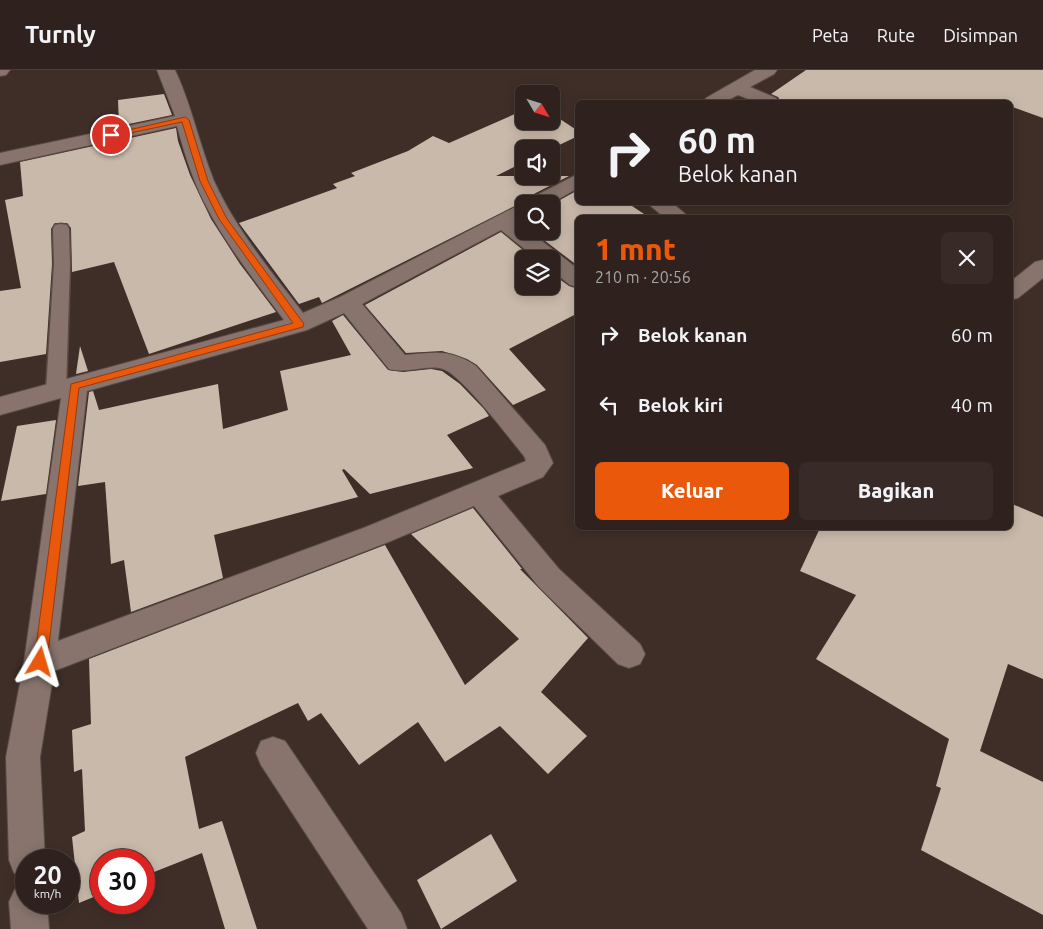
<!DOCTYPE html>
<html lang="id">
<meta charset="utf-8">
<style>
:root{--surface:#2f221e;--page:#372a27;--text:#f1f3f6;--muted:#a7a4a4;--line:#4a3f3c;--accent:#ea580c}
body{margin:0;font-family:Ubuntu,sans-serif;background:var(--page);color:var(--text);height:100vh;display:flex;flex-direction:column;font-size:19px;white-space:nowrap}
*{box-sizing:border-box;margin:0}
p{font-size:16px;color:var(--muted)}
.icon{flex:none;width:28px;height:28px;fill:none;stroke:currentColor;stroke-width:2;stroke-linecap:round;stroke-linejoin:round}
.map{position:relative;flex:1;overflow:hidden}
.panel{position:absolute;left:575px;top:145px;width:438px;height:315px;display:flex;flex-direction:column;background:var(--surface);border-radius:8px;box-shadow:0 2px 12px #0003,0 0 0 1px var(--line)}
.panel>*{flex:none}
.guide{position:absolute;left:575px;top:30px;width:438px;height:105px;border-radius:8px;box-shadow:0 2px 12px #0003,0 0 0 1px var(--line);background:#2f221e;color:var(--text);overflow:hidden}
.needle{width:32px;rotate:128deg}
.controls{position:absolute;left:515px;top:15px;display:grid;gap:10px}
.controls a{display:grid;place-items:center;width:45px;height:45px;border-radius:8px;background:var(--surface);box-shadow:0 2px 12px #0003,0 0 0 1px var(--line);font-size:25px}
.speed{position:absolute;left:15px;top:779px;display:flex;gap:10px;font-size:25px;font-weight:700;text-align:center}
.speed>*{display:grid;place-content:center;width:65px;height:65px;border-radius:50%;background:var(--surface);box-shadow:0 2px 12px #0003,0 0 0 1px var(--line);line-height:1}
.speed small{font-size:12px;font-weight:400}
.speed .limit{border:8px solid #d22;background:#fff;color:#111}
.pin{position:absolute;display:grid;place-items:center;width:42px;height:42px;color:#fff;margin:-21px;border:2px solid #fff;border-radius:50%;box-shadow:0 1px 5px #0007}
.me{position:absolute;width:55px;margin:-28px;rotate:7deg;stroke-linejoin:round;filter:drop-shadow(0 0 4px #0008)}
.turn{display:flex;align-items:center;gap:18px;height:105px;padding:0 20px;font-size:22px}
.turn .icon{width:65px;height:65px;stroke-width:2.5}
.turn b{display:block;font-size:35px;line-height:42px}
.round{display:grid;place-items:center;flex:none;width:52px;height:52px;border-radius:8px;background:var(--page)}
.summary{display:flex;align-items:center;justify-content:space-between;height:85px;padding:0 20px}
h1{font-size:30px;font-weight:800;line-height:38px;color:var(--accent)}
.cta{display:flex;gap:10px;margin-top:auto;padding:10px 20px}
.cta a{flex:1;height:58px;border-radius:8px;background:var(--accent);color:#fff;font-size:20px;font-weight:800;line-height:58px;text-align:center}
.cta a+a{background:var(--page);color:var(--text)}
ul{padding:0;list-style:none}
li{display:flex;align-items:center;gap:15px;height:70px;padding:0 20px}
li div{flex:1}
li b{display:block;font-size:19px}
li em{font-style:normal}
header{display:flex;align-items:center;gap:30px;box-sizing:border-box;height:70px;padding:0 25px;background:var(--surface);border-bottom:1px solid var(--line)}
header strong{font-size:24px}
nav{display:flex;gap:28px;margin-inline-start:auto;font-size:18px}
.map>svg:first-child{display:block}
.building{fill:#c9b9aa}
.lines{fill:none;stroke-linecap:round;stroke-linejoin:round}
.lane-casing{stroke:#5a4b47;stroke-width:3}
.street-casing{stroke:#5a4b47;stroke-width:2}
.lane{fill:#88746d;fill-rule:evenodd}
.street{fill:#88746d;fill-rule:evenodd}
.route{fill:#ea580c;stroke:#983908}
</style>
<header>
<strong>Turnly</strong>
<nav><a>Peta</a><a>Rute</a><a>Disimpan</a></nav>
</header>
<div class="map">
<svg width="1043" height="859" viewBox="0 0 1043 859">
<rect width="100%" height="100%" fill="#3f2e28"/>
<g class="building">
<polygon points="806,0 1043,0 1043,48 1010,36 1010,32 781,32 778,27 771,24"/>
<polygon points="164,24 172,45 119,56 118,30"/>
<polygon points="524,40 524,51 551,51 551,43 578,61 578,66 551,79 524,79 524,92 496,106 569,106 526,128 523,132 322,233 319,227 299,234 239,153 337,118 333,114 355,106 351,103 408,81 433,66 449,73"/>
<polygon points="176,58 178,71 190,105 211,149 240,194 276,242 149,284 114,192 72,202 71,158 67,153 55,153 51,159 52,194 46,284 0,292 0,221 21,218 5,130 23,126 20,92"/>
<polygon points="578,120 578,132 626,132 650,148 578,148 578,196 532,161 551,161 551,135"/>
<polygon points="501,162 534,189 524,189 524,216 551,216 551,203 569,216 578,219 578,243 509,279 546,320 513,335 477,295 467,289 442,281 406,283 365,235"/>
<polygon points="343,245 388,300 403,302 431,299 442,301 460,314 484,339 489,346 447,365 473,398 370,424 344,399 342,400 358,427 214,465 223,508 131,542 124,490 111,494 105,412 78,416 89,322 93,321 99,340 218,314 223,359 288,340 280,301 351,285 332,251"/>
<polygon points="80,276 88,301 76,304"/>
<polygon points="56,350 46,424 1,431 17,356"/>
<polygon points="1010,433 1043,447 1043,609 1008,594 980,681 1043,712 1043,845 921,780 941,718 936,716 949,669 816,589 856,525 800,501 820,458 1010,458"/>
<polygon points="473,438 522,499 520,499 588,568 541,622 587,666 548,704 500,656 445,692 418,652 359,695 321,643 308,651 298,633 185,687 199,759 222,751 257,859 225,859 202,783 144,806 144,790 101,790 101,824 79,833 72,767 85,761 82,699 74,702 72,660 91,654 89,589 385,475 465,615 519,569 411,464"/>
<polygon points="491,764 517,811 441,859 417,810"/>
</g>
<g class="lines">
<g class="lane-casing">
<polygon id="lane" points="61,154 67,155 69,159 70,194 66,321 63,326 56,328 49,326 46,321 54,194 53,159 55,155"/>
</g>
<g class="street-casing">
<g id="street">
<polygon points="0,0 10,0 6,5 0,6"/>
<path d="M157,0h18c17,36 24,74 39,111 22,49 57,90 89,132l37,-16 177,-91 7,-2v14l-7,4 7,5v4h5l49,38v18l-8,-2 -19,-15v-11h-14l-36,-29 -139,74 43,51c29,-2 44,-7 71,11l69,79 8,18 -10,14 -45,19 61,73 81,75 5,10 -5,10 -11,4 -11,-4 -79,-77 -65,-81 -88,37 -332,128 -14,86 5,103h-19v18l-12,-5 -5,-13 -3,-103 18,-95 37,-264 -61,17v-18l284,-77c-28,-38 -58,-75 -80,-118 -12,-24 -20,-50 -27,-76l-177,39v-12l175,-37zM344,243l45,56c19,5 38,-5 54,0 18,5 67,70 81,87l2,5 -160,66 -308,114 29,-250 220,-61z"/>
<polygon points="755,0 777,0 774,4 750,17 776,28 779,32 756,32 738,25 724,32 703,32 706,28"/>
<polygon points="578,104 578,118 550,134 524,134 527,130"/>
<polygon points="646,132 671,132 690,148 665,148"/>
<polygon points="1043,190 1043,208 1018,228 1010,230 1010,212 1035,192"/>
<polygon points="273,667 285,671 401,843 407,859 368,859 261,695 256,683 261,671"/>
<polygon points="26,814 26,832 47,832 49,859 11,859 9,832 15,819"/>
</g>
</g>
<use href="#lane" class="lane"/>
<use href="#street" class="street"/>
</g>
<polygon class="route" points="185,47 189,50 208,111 227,149 304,254 303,257 79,318 47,592 45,597 40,598 36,597 34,592 71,314 293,253 219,149 200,111 182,52 111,67 107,65"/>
</svg>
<div class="controls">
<a><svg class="needle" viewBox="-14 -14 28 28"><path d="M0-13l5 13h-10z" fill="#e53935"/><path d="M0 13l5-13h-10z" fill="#a7a4a4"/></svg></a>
<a><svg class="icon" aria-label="sound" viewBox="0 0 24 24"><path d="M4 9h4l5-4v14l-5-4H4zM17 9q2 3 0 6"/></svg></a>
<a><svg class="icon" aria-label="search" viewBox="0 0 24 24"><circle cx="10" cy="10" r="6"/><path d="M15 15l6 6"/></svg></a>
<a><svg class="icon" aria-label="layers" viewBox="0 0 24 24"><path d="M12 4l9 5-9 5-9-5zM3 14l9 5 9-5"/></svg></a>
</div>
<div class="speed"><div>20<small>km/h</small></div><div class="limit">30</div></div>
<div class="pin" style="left:111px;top:65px;background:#d93025"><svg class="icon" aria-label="arrive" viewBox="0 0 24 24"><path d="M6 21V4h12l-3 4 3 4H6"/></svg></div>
<svg class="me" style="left:40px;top:592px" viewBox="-20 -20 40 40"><path d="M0-17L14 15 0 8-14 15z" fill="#ea580c" stroke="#fff" stroke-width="4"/></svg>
<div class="guide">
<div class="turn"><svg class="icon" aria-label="right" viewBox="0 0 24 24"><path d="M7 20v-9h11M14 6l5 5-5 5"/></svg><div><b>60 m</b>Belok kanan</div></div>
</div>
<section class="panel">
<div class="summary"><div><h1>1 mnt</h1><p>210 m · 20:56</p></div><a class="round"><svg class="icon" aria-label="close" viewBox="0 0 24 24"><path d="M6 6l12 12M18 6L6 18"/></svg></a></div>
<ul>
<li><svg class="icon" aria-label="right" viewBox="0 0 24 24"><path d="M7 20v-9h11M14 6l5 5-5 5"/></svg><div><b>Belok kanan</b></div><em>60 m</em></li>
<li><svg class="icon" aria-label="left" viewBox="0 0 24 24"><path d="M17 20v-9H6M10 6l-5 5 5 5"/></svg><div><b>Belok kiri</b></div><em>40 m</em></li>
</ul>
<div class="cta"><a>Keluar</a><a>Bagikan</a></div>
</section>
</div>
